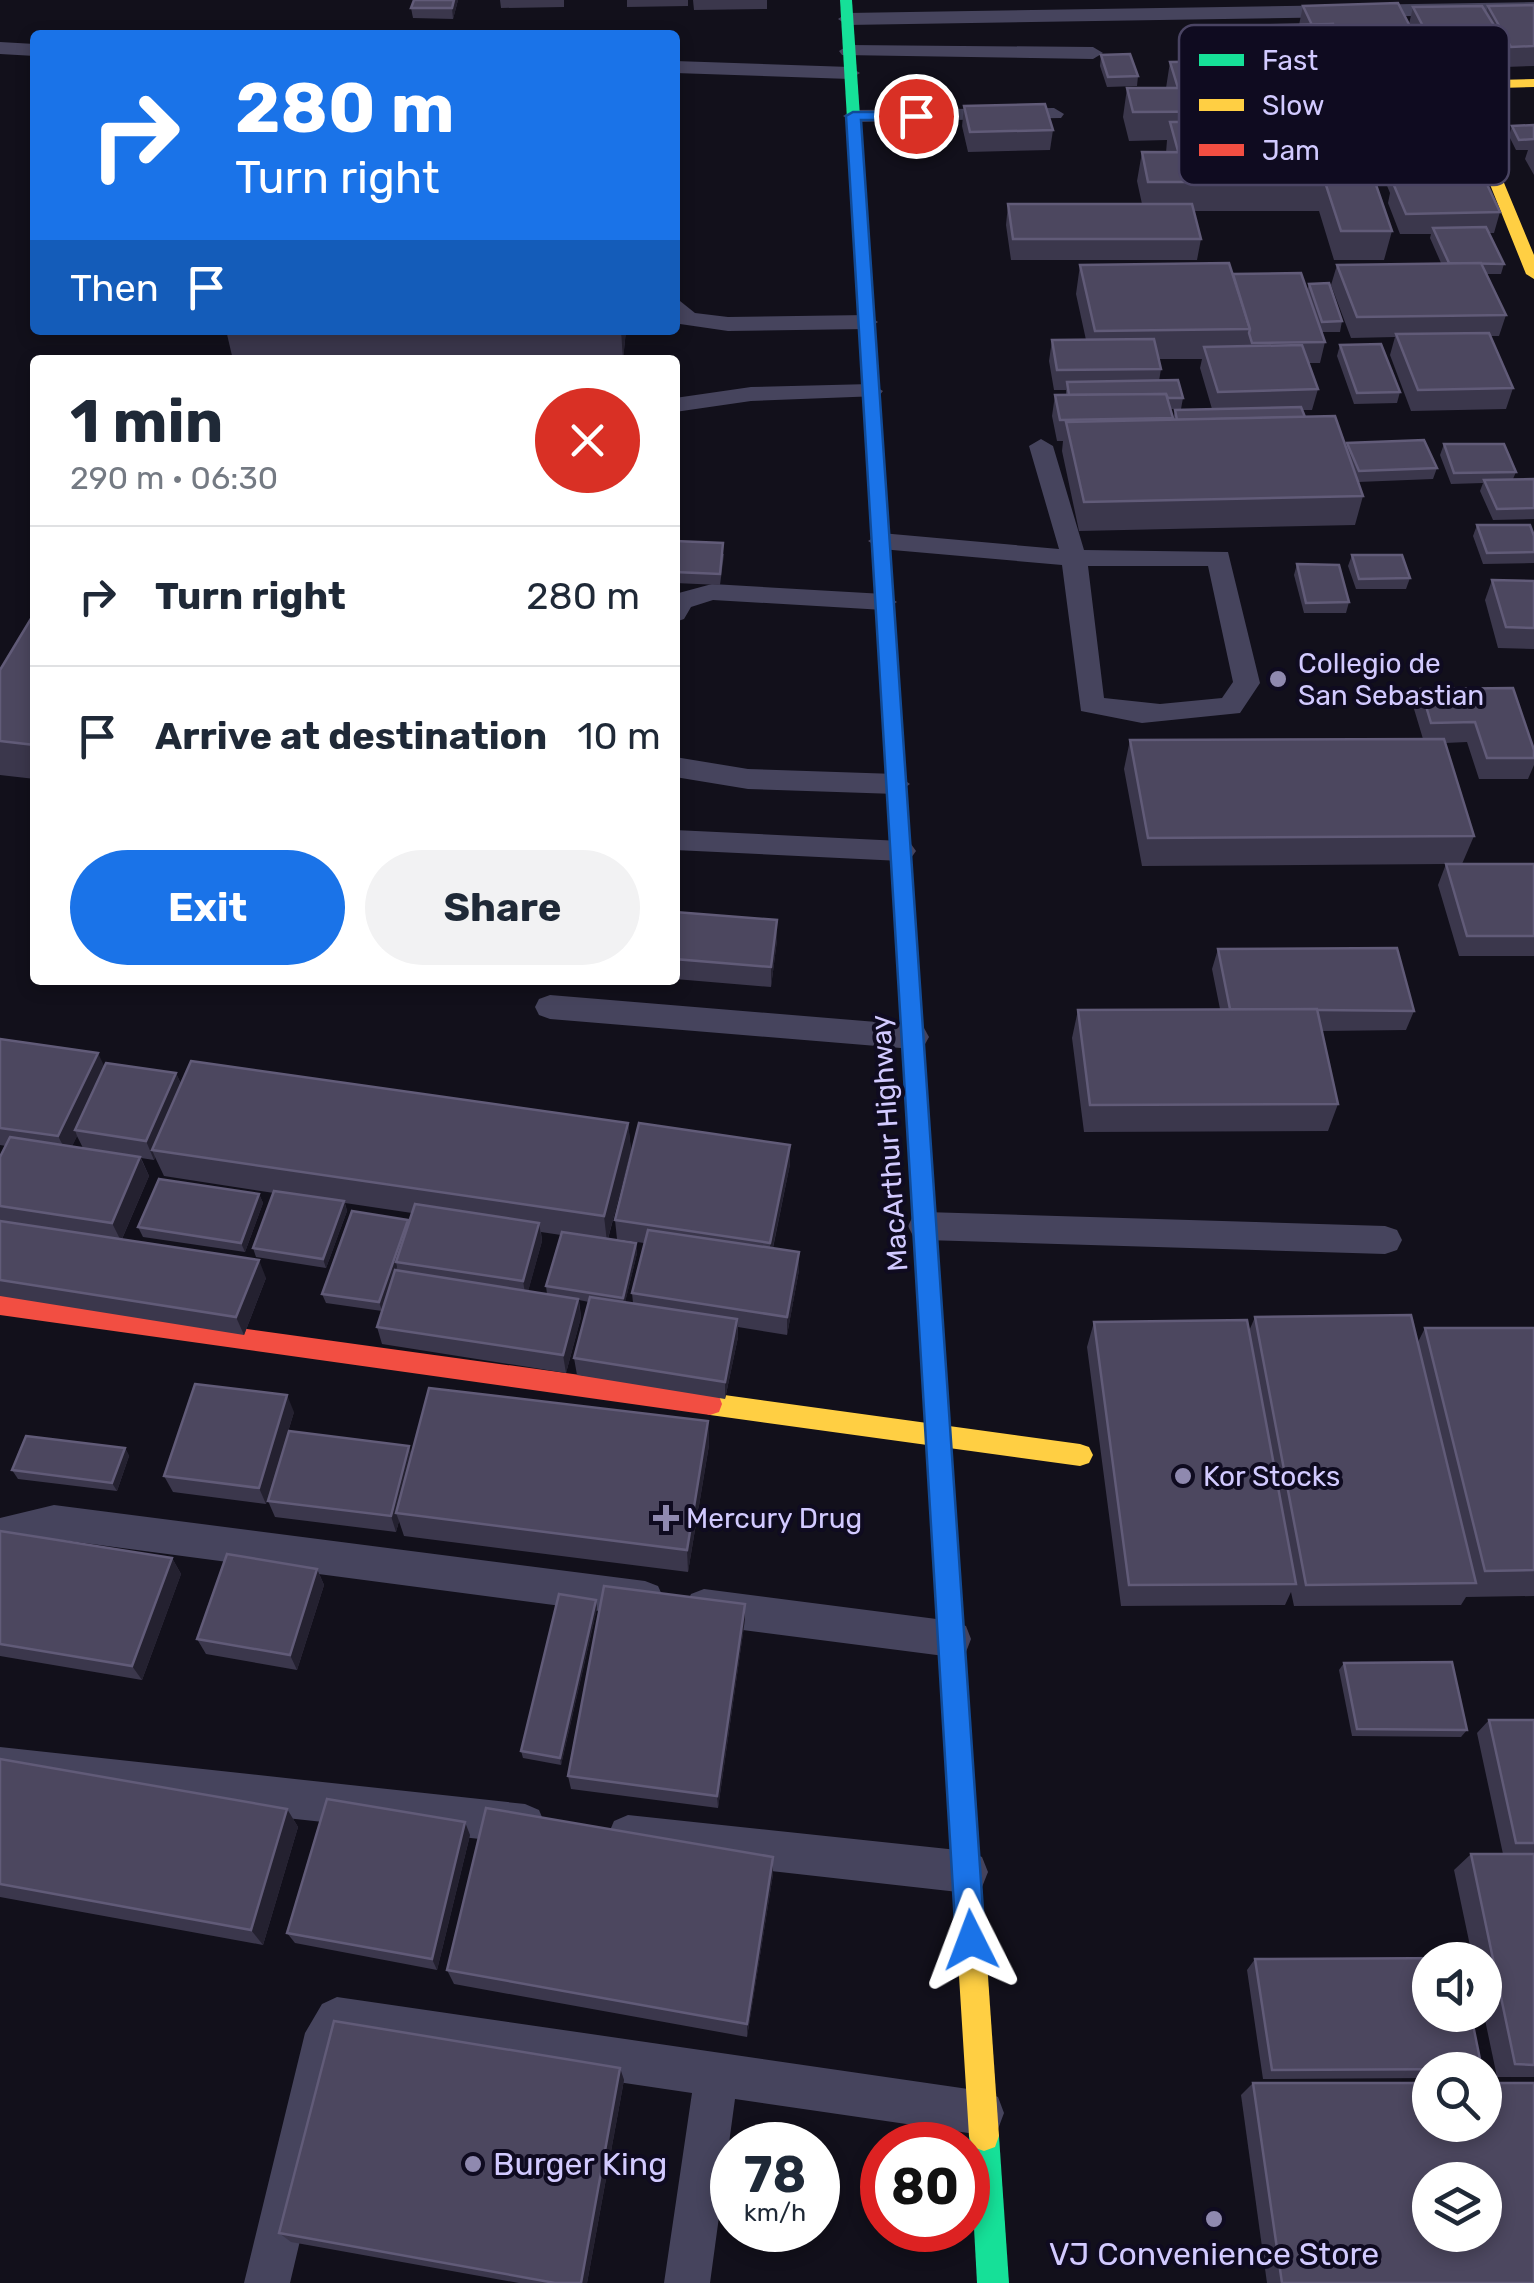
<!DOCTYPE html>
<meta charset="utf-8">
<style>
:root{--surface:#fff;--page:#f2f2f3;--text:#1f2937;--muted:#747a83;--line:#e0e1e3;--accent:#1a73e8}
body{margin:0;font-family:Rubik,sans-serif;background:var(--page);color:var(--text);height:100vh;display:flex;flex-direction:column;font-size:38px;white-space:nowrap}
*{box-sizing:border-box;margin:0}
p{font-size:32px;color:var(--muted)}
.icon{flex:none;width:55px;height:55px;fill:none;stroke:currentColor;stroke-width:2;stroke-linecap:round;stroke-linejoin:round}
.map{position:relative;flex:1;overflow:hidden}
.panel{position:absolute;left:30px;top:355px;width:650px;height:630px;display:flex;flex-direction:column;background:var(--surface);border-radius:10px;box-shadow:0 5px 15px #0003}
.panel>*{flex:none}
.guide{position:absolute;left:30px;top:30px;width:650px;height:305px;border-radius:10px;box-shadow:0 5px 15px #0003;background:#1a73e8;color:#fff;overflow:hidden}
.tools{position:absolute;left:1412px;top:1942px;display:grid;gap:20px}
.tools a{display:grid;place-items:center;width:90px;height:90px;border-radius:50%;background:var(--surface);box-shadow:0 5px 15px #0003;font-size:50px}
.speed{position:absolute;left:710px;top:2122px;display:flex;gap:20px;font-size:50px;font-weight:700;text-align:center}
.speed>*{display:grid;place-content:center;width:130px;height:130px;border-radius:50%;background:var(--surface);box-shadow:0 5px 15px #0003;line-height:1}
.speed small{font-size:25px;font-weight:400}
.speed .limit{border:15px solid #d22;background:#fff;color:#111}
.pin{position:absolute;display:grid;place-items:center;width:85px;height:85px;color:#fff;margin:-42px;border:5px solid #fff;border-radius:50%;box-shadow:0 2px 10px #0007}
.me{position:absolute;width:110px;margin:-55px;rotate:357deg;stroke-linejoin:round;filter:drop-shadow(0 0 8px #0008)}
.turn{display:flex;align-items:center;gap:35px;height:210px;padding:0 40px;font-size:45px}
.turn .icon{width:130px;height:130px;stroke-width:2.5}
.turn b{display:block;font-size:70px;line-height:85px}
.then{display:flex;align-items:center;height:95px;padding:0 40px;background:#0003;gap:20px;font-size:38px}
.round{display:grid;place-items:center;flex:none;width:105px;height:105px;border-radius:52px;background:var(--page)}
.headline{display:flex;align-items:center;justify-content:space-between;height:170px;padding:0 40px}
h1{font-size:60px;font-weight:700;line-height:75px}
.action{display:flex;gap:20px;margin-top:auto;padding:20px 40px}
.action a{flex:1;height:115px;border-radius:60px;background:var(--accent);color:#fff;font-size:40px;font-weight:700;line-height:115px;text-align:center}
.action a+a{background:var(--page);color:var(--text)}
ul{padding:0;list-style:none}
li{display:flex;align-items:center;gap:30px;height:140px;padding:0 40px;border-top:2px solid var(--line)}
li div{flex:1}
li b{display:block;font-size:38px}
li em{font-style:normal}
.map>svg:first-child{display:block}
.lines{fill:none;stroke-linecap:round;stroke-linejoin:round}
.lane{fill:#46445d;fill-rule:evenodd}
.fast{fill:#16e098;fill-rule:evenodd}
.slow{fill:#ffcf43;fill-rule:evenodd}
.jam{fill:#f24e42;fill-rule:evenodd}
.wall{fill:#3b374c;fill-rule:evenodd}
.shaded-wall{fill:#242130}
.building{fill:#4c475f;stroke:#615b78;stroke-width:2.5;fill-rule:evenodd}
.route{fill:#1a73e8;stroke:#114b97;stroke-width:2.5}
.poi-dot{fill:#8f89af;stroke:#0f0b20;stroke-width:4}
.labels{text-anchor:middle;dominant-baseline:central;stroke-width:8;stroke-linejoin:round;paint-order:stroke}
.poi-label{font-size:28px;fill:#d2caff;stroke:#0f0b20;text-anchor:start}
.street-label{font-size:28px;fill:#d2caff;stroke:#0f0b20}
.near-poi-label{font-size:32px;fill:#d2caff;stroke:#0f0b20;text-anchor:start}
.key{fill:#0f0b20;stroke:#4a4463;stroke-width:2.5}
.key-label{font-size:28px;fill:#d2caff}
</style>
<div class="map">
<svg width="1534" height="2283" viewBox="0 0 1534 2283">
<rect width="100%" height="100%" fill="#12101b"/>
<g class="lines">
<g class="lane">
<polygon points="1534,2 1534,14 847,25 838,19 847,13"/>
<polygon points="0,42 35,44 35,56 0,54"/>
<polygon points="849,45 1093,47 1103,53 1093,59 842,55 839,51"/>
<polygon points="675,61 850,67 860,73 850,79 675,73"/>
<polygon points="1054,108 1064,114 1061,118 853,122 843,116 853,110"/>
<polygon points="675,297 695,313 728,317 867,315 878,322 867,329 728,331 680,324 675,318"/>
<polygon points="871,384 883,391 879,396 751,401 675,412 675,398 751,387"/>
<path d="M1041,439l12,7 31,104 144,2 32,131 -20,30 -98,10 -61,-12 -19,-146 -181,-16 -13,-8 13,-8 178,16 -30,-103zM1088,566h120l25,116 -11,16 -62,6 -56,-6z"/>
<polygon points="712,584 884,594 897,602 884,610 713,600 691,607 684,619 675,622 675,594"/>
<polygon points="675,757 748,769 896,774 910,784 896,794 748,789 675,777"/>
<polygon points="675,830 901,841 911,844 916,851 911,858 901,861 675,850"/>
<polygon points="550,995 913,1025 924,1028 929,1037 924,1046 913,1049 550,1019 539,1015 535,1007 539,999"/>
<polygon points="925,1212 1385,1226 1397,1230 1402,1240 1397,1250 1385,1254 925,1240 913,1236 908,1226 913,1216"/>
<polygon points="54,1505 645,1581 658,1586 664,1599 658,1612 645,1617 54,1539 0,1552 0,1518"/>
<polygon points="704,1589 952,1621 966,1626 971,1639 966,1652 952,1657 704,1625 691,1620 685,1607 691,1594"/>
<polygon points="0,1747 525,1804 539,1810 545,1824 539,1838 525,1844 0,1787"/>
<polygon points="628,1815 967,1851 982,1857 988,1872 982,1887 967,1893 628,1855 614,1849 608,1835 614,1821"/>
<polygon points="337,1997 982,2091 998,2097 1004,2113 998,2129 982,2135 735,2099 710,2283 664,2283 692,2093 347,2042 290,2283 244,2283 305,2033 322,2004"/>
</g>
<g class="fast">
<polygon points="840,0 852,0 907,799 897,806 887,799"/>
<polygon points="984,2121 995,2125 999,2136 1009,2283 977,2283 969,2136 973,2125"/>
</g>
<g class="slow">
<polygon points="1534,79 1534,87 1465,89 1534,255 1534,279 1526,274 1450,85 1457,81"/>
<polygon points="710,1393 1080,1444 1089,1447 1093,1455 1089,1463 1080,1466 710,1415 701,1412 698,1404 701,1396"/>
<polygon points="944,1515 953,1519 957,1527 999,2136 995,2147 984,2151 973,2147 969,2136 931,1527 935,1519"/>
</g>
<g class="jam">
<polygon points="897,792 907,799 957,1527 953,1535 944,1539 935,1535 931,1527 887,799"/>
<polygon points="0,1295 710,1393 719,1396 722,1404 719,1412 710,1415 0,1315"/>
</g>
</g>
<g class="wall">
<polygon points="414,0 458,0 453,19 413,18 411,8"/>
<polygon points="500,0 564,0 564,7 501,8"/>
<polygon points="627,0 688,0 688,6 627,7"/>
<polygon points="693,0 767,0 767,9 694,10"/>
<polygon points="1534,5 1534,66 1505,67 1493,44 1491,50 1488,50 1483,68 1429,69 1414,39 1410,56 1346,58 1356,84 1380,83 1382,76 1435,88 1433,97 1461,137 1460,140 1478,176 1476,182 1500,212 1494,233 1489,233 1504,264 1501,274 1487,274 1506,315 1499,336 1490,336 1513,388 1506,409 1411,411 1390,355 1395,337 1351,338 1331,285 1337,265 1441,263 1430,238 1431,234 1400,234 1388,203 1390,193 1378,164 1374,177 1373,177 1392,231 1384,260 1334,260 1319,211 1194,211 1201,239 1197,260 1011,260 1006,225 1008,204 1142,204 1137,181 1142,152 1166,153 1167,140 1129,141 1123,117 1127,88 1166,88 1170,62 1227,61 1224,54 1229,26 1299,25 1303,6 1409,24 1413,7 1486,12 1488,6"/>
<polygon points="1101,55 1138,76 1137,86 1107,87 1100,66"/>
<polygon points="964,106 1053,130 1050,150 968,152 962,126"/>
<polygon points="1534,125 1534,175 1525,159 1528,150 1516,150 1509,136 1512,126"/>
<path d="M1080,265l153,9 74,16 2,-6 33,37 -2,11h-18l3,10 -5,21h-12l10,26 -6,21h-10l3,7 41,31 1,-5 90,25 -4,11 -75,3 5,14 -8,29 -276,6 -17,-80 1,-10h-6l-5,-25 3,-21h11v-5h-12l-5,-29 3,-21h34l-10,-46zM1159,359h43l-2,9 12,41 -37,1 -2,10 -3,-11h11l2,-11 -24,-17 2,-12z"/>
<polygon points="226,330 626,330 623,360 233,360"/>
<polygon points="1340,345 1400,392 1397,403 1354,404 1337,356"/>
<polygon points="1444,444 1516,472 1513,479 1534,479 1534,519 1493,520 1480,491 1483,483 1451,484 1440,455"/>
<polygon points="1477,525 1534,536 1534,563 1483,564 1473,536"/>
<polygon points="675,541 724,554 720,585 675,583"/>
<polygon points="1352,555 1410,578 1406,589 1356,589 1348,566"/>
<polygon points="1297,564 1349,602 1346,613 1304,613 1294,575"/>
<polygon points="1492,580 1534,581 1534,649 1498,648 1485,600"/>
<polygon points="35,612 35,779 0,775 0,670"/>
<polygon points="1421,689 1534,750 1534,765 1528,779 1479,779 1467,742 1445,743 1474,836 1462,864 1534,864 1534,956 1459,956 1438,885 1446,864 1142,866 1124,769 1130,740 1423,739 1414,709"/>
<polygon points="675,912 777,940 771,987 675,979"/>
<polygon points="1218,949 1414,1011 1406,1030 1322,1031 1338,1104 1328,1131 1084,1132 1072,1038 1078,1010 1220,1009 1212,969"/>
<path d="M0,1039l104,28 72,6 5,11 447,39 3,27 -23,89 28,4 1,10 -12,49 8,1 -1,-10 12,-50 -27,-4 -2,-19 175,-75v19l-17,84 26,4v18l-12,65 -49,-8v10l-13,62 -148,-24 -3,-17 15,-56 -10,-2 2,17 -15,56 -184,-29 -5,-17 5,-16 -56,-8 -4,-9 86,-74 1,3 3,-10 -67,-10 2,8 -21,57 -70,-11 -3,-9 21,-55 -110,-17 -9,-19 -1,3 -13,-2 8,18 -27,63 144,39 -22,57 -244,-39v-140l6,-10 -6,-1zM77,1136l6,12 -11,-2zM541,1232l20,3 -15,51 1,8 -19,-3 14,-50z"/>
<polygon points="259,1194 263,1203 245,1252 143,1237 138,1227"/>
<polygon points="1255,1317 1418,1342 1425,1328 1534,1328 1534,1596 1466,1597 1461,1605 1294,1606 1291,1592 1285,1605 1121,1606 1087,1347 1094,1322 1249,1331"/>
<polygon points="294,1412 266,1504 173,1492 164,1476"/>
<polygon points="708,1421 709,1445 688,1572 404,1536 399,1521 396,1532 275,1517 268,1501 409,1446 411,1455"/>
<polygon points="125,1448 129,1456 117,1491 18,1479 12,1470"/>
<polygon points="0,1531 172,1558 181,1574 142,1680 0,1656"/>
<polygon points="317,1569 324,1585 297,1670 206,1654 197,1639"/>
<polygon points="597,1608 561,1765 523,1758 521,1751"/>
<polygon points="745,1619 718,1808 571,1789 568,1776"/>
<polygon points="1344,1663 1467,1730 1461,1737 1352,1736 1339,1670"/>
<polygon points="1489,1720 1534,1720 1534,2077 1497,2077 1484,2015 1485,1960 1473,1960 1454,1870 1471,1854 1503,1854 1477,1733"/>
<polygon points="0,1759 287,1809 298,1827 263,1945 0,1897"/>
<polygon points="470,1835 437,1970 295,1943 287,1933"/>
<polygon points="773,1857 773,1874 747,2037 454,1984 447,1970"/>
<polygon points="1255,1959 1482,2069 1430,2070 1430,2078 1263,2079 1247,1970"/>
<polygon points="620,2068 624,2080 587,2283 519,2283 291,2242 279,2233"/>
<polygon points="1253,2083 1534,2283 1267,2283 1241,2095"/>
</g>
<g class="shaded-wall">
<polygon points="454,0 458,0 453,19 452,8"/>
<polygon points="621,330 626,330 623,360"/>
<polygon points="777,920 777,940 771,987 771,967"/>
<polygon points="98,1053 107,1072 75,1130 77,1136 68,1155 58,1136"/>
<polygon points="176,1073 184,1092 152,1150 155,1157 154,1160 146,1141"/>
<polygon points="628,1123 631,1150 607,1242 604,1216"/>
<polygon points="790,1145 790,1164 770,1261 770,1243"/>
<polygon points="140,1157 149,1176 121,1241 112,1223"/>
<polygon points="259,1194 263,1203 245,1252 241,1243"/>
<polygon points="344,1201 347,1211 326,1268 323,1259"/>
<polygon points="408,1220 410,1229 396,1262 397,1267 382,1311 379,1302"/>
<polygon points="539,1223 542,1241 526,1299 523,1281"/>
<polygon points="636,1243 637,1253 624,1307 623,1298"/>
<polygon points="799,1252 799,1270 787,1335 787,1317"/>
<polygon points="259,1260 266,1278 244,1335 236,1317"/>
<polygon points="578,1299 581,1317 566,1373 563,1355"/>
<polygon points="737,1319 738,1337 725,1399 725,1382"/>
<polygon points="287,1395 294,1412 266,1504 259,1488"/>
<polygon points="708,1421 709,1445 688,1572 687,1550"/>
<polygon points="409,1446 414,1462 396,1513 399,1521 396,1532 391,1516"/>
<polygon points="125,1448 129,1456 117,1491 112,1483"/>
<polygon points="172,1558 181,1574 142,1680 132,1666"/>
<polygon points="317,1569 324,1585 297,1670 290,1655"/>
<polygon points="596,1600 597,1608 561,1765 560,1758"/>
<polygon points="745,1604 745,1619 718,1808 717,1796"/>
<polygon points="287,1809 298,1827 263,1945 251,1930"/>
<polygon points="465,1822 470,1835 437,1970 432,1959"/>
<polygon points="773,1857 773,1874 747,2037 747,2024"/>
<polygon points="620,2068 624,2080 587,2283 581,2283"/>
</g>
<g class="building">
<polygon points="414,0 454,0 452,8 411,8"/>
<polygon points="1398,3 1415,36 1343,38 1339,30 1335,30 1333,24 1312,25 1303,6"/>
<polygon points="1534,5 1534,46 1511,47 1488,6"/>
<polygon points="1482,6 1497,30 1479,31 1489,48 1435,49 1413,7"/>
<polygon points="1333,24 1382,149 1178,151 1170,122 1322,121 1318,111 1133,112 1127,88 1178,88 1170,62 1242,61 1229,26"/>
<polygon points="1130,54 1138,76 1108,77 1101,55"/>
<polygon points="1045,104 1053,130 970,132 964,106"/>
<polygon points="1534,125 1534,139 1519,140 1512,126"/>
<polygon points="1142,152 1365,153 1392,231 1341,231 1325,182 1148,182"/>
<polygon points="1486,182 1500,212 1406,214 1393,183"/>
<polygon points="1008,204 1192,204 1201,239 1013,239"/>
<polygon points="1486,227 1504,264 1449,263 1433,228"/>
<polygon points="1229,263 1250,329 1095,331 1080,265"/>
<polygon points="1481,263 1506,315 1357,317 1337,265"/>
<polygon points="1301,273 1325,342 1252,343 1249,333 1250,329 1233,274"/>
<polygon points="1329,283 1342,321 1322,322 1309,284"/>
<polygon points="1489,333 1513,388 1418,390 1396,334"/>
<polygon points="1154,339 1161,369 1057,370 1052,340"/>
<polygon points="1381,344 1400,392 1357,393 1340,345"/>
<polygon points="1302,345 1318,389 1218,392 1204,347"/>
<polygon points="1178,380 1183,398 1168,398 1166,394 1069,395 1067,382"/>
<polygon points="1166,394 1173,418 1060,420 1055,395"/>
<polygon points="1301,407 1305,417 1177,420 1175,410"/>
<polygon points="1335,416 1363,496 1084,502 1066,422"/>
<polygon points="1424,440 1437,468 1359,471 1347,443"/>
<polygon points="1444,444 1504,444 1516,472 1454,473"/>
<polygon points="1534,479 1534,508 1497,509 1484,480"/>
<polygon points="1477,525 1530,525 1534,536 1534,552 1487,553"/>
<polygon points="675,541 723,543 720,574 675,572"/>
<polygon points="1352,555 1402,555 1410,578 1359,579"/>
<polygon points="1297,564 1339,565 1349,602 1306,603"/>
<polygon points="1492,580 1534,581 1534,628 1506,627"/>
<polygon points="35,612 35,745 0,741 0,670"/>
<polygon points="1513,688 1534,750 1534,758 1487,758 1475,722 1431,723 1421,689"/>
<polygon points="1444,739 1474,836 1148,838 1130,740"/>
<polygon points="1446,864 1534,864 1534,936 1467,936"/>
<polygon points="675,912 777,920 771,967 675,959"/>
<polygon points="1397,948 1414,1011 1230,1009 1218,949"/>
<polygon points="1317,1009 1338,1104 1090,1105 1078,1010"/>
<polygon points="0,1039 98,1053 58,1136 0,1128"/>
<polygon points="191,1061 628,1123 604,1216 152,1150"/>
<polygon points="106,1063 176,1073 146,1141 75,1130"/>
<polygon points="639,1123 790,1145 770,1243 615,1220"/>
<polygon points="10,1137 140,1157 112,1223 0,1206 0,1157"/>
<polygon points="159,1179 259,1194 241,1243 138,1227"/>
<polygon points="274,1191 344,1201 323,1259 253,1248"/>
<polygon points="415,1204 539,1223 523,1281 396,1262"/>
<polygon points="352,1211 408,1220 379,1302 322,1294"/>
<polygon points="0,1221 259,1260 236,1317 0,1280"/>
<polygon points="648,1230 799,1252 787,1317 632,1293"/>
<polygon points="562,1232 636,1243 623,1298 546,1286"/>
<polygon points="395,1270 578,1299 563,1355 377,1327"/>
<polygon points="590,1297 737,1319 725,1382 574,1358"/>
<polygon points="1411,1315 1476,1583 1306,1585 1255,1317"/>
<polygon points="1247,1320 1296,1584 1129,1585 1094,1322"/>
<polygon points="1425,1328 1534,1328 1534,1570 1485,1571"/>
<polygon points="195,1384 287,1395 259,1488 164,1476"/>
<polygon points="429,1388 708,1421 687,1550 396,1513"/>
<polygon points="289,1431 409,1446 391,1516 268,1501"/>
<polygon points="26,1436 125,1448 112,1483 12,1470"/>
<polygon points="0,1531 172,1558 132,1666 0,1644"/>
<polygon points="227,1554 317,1569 290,1655 197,1639"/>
<polygon points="604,1586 745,1604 717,1796 568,1776"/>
<polygon points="559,1594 596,1600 560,1758 521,1751"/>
<polygon points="1452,1662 1467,1730 1357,1729 1344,1663"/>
<polygon points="1489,1720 1534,1720 1534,1843 1516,1843"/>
<polygon points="0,1759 287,1809 251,1930 0,1884"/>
<polygon points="327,1799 465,1822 432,1959 287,1933"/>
<polygon points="486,1808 773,1857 747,2024 447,1970"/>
<polygon points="1471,1854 1534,1854 1534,2065 1515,2064"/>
<polygon points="1459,1958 1460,1960 1430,1960 1430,2015 1471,2015 1482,2069 1272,2070 1255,1959"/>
<polygon points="334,2021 620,2068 581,2283 555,2283 279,2233"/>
<path d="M1253,2083h177v42h55v-42h49v200h-252zM1430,2180h55v55h-55z"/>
</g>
<polygon class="route" points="853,112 916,112 923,116 916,120 861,120 985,1940 981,1951 971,1955 960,1951 956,1940 846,116"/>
<g class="poi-dot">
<circle cx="1278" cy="679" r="10"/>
<circle cx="1183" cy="1476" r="10"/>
<path d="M661 1503h10v10h10v10h-10v10h-10v-10h-10v-10h10z"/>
<circle cx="473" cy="2164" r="10"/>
<circle cx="1214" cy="2219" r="10"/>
</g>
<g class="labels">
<g class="poi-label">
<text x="1298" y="663">Collegio de<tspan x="1298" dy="32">San Sebastian</tspan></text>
<text x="1203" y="1476">Kor Stocks</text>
<text x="686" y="1518">Mercury Drug</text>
</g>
<g class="street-label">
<text transform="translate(889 1143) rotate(-94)">MacArthur Highway</text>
</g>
<g class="near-poi-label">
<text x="493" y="2164">Burger King</text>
<text x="1214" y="2254" text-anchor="middle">VJ Convenience Store</text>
</g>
</g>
<rect x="1179" y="25" width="330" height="160" rx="15" class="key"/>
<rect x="1199" y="54" width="45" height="12" fill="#16e098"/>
<rect x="1199" y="99" width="45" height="12" fill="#ffcf43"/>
<rect x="1199" y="144" width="45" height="12" fill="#f24e42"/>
<g class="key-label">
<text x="1262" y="70">Fast</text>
<text x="1262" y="115">Slow</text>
<text x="1262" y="160">Jam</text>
</g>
</svg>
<div class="tools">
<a><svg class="icon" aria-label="sound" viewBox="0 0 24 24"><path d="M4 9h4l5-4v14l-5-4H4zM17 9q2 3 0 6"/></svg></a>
<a><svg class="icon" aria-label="search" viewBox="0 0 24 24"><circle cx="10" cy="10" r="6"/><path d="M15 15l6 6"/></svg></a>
<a><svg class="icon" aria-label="layers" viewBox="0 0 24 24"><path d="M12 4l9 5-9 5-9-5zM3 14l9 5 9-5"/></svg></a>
</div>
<div class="speed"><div>78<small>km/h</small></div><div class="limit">80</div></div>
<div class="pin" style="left:916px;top:116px;background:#d93025"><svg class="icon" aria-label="arrive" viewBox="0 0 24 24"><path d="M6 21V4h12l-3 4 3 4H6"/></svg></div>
<svg class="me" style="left:971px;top:1940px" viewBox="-20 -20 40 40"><path d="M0-17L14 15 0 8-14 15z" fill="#1a73e8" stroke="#fff" stroke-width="4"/></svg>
<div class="guide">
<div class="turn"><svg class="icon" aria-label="right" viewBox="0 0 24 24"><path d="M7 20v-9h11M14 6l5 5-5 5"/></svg><div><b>280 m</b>Turn right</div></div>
<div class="then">Then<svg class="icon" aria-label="arrive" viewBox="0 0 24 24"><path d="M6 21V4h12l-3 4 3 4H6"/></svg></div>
</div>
<section class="panel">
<div class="headline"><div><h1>1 min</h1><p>290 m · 06:30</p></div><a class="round" style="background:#d93025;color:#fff"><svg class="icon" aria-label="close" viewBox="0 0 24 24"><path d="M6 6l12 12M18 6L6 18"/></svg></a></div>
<ul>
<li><svg class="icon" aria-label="right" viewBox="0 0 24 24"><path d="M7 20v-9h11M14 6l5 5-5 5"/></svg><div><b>Turn right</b></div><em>280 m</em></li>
<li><svg class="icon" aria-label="arrive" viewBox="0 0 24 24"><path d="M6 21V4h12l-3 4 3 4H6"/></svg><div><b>Arrive at destination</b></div><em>10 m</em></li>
</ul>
<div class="action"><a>Exit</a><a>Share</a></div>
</section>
</div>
